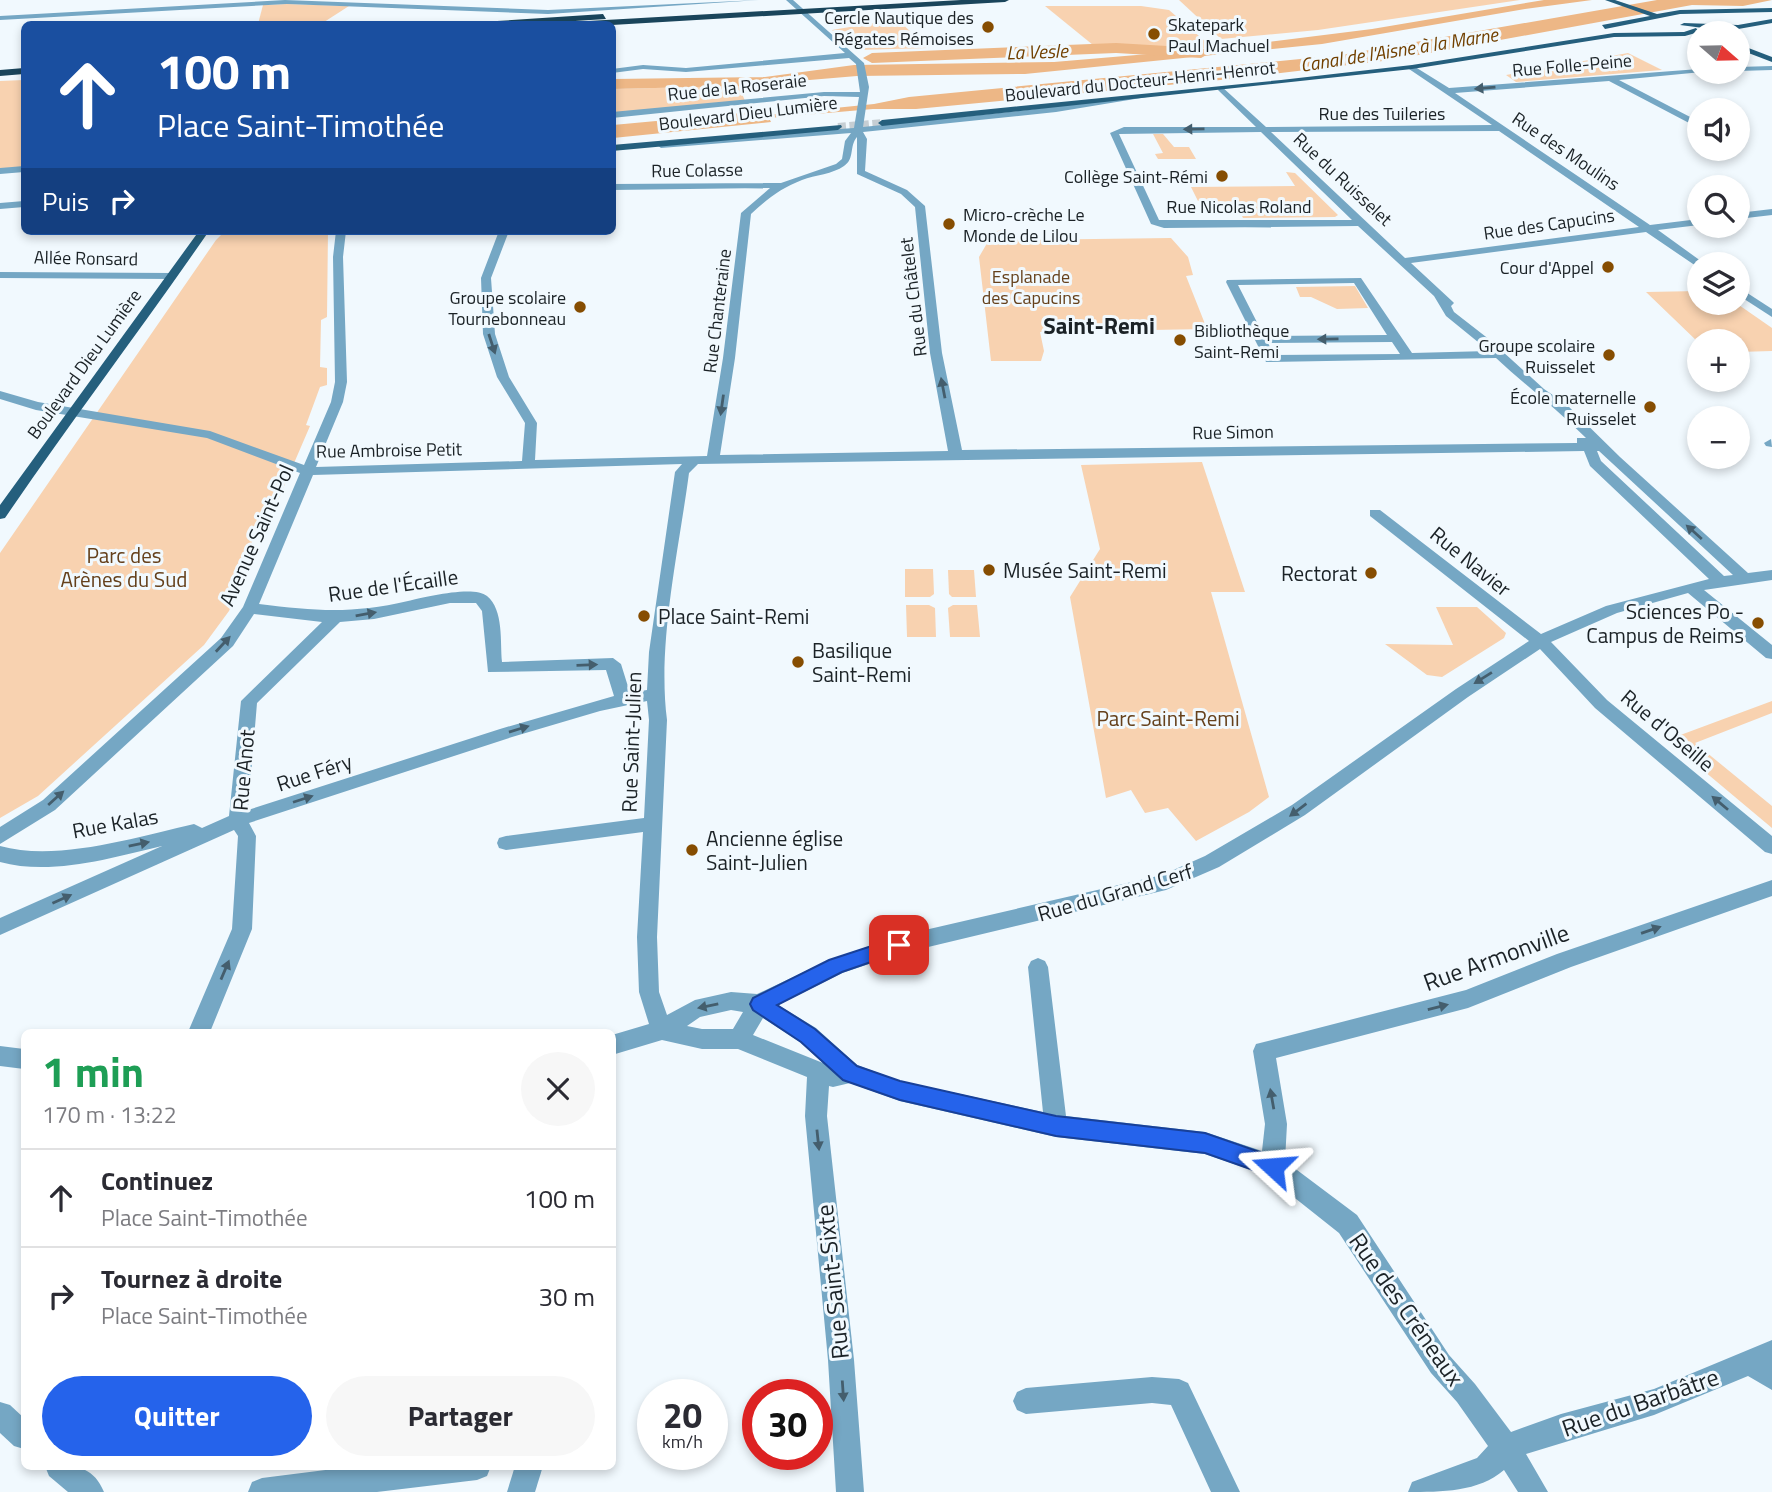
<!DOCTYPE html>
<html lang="fr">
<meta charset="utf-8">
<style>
:root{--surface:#fff;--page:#f7f7f7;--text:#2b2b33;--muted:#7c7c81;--line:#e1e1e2;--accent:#2563eb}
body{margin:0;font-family:"Titillium Web",sans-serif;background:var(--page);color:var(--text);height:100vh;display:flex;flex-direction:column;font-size:26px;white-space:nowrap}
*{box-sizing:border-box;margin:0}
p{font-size:23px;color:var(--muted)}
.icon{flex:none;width:38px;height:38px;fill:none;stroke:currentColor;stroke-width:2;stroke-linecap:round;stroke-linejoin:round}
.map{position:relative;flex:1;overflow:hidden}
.side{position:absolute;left:21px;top:1029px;width:595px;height:441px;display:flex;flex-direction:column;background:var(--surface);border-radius:10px;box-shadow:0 4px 10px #0003}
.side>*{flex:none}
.banner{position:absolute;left:21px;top:21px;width:595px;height:214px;border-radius:10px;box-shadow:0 4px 10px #0003;background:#1a4fa0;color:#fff;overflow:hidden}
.needle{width:46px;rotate:110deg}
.controls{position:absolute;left:1687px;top:21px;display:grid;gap:14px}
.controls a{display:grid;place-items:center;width:63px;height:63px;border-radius:50%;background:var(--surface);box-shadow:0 4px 10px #0003;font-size:35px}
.speed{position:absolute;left:637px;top:1379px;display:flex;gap:14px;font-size:35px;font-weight:700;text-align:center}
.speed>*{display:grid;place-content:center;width:91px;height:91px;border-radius:50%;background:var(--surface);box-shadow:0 4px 10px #0003;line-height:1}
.speed small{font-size:18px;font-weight:400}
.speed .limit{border:10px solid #d22;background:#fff;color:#111}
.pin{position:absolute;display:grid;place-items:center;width:60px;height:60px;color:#fff;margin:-30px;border-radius:14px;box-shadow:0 4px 10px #0006}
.me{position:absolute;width:77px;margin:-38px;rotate:289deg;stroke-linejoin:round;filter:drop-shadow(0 0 5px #0008)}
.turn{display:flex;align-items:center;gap:24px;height:147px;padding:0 21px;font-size:32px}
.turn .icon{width:91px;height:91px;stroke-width:2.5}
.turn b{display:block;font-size:49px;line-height:60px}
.then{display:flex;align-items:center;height:66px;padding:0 21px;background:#0003;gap:14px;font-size:26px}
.round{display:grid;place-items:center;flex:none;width:74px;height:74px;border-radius:37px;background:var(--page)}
.head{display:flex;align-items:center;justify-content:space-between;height:119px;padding:0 21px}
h1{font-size:42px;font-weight:700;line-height:52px;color:#1e9e55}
.primary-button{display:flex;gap:14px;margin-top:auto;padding:14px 21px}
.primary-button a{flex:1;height:80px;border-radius:42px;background:var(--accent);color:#fff;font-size:28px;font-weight:700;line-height:80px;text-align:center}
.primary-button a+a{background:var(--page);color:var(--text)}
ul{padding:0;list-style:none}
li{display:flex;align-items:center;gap:21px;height:98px;padding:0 21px;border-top:2px solid var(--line)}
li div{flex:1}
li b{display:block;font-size:26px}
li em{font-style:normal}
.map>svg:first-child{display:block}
.green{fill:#f8d2b0}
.water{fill:#edb786}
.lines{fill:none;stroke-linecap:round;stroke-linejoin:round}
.river{fill:#edb786;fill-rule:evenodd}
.major-tunnel{stroke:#c6ced3;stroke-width:8;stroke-dasharray:8 3.5;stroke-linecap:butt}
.minor{fill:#75a7c4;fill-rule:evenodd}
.major{fill:#255f7d;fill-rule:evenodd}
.highway{fill:#1a455b;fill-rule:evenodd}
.oneway{fill:#445e6d}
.route{fill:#2563eb;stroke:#184099;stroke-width:2}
.poi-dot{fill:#864d01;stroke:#f1f9fe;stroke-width:2.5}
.labels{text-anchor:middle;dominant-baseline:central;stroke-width:6;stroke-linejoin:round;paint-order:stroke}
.far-poi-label{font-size:18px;fill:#1b2226;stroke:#f1f9fe;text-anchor:end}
.far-street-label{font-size:18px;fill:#1b2226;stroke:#f1f9fe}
.far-park-label{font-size:18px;fill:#65401b;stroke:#f1f9fe}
.far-water-label{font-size:19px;font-style:italic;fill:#714000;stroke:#f1f9fe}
.street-label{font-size:21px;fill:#1b2226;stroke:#f1f9fe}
.park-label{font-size:21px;fill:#65401b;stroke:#f1f9fe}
.poi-label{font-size:21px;fill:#1b2226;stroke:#f1f9fe;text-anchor:start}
.far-district-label{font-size:23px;font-weight:bold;fill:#1b2226;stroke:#f1f9fe}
.near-street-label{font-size:24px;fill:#1b2226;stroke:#f1f9fe}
</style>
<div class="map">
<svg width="1772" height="1492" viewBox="0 0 1772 1492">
<rect width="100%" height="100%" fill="#f1f9fe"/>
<g class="green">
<polygon points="1179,0 1520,0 1318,30 1221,39"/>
<polygon points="287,4 349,6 321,24 258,24 263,5"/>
<polygon points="1045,6 1141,6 1169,10 1214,49 1093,45"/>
<polygon points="897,19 928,48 858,50 832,30"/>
<polygon points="1628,53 1662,70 1516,82 1506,75"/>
<polygon points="24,80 24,167 0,169 0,81"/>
<polygon points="739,86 745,101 613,114 613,89"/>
<polygon points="1153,134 1163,134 1174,147 1189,147 1196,159 1158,159 1155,154 1163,153"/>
<polygon points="1286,172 1295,173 1338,215 1335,217 1243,218 1242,216 1246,216 1242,203 1198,201 1191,187 1295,186"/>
<polygon points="1005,228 1018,240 1171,238 1188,257 1193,275 1186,276 1207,329 1040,332 1044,351 1041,361 991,361 979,257 993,233"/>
<polygon points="225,231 328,231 327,317 321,320 320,367 327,368 327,385 320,387 306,425 310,426 273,512 265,514 234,581 241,584 229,611 204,645 38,796 0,818 0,553 216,240"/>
<polygon points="1355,286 1368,308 1337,309 1311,297 1300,297 1296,287"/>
<polygon points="1699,291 1699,303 1736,303 1772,328 1772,351 1738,352 1738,341 1699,343 1646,292"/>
<polygon points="1202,462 1245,592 1211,592 1269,797 1249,812 1196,841 1168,808 1145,813 1131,790 1106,798 1070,597 1100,549 1081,465"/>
<polygon points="905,569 933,569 934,594 930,597 905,597"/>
<polygon points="948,570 974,570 976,597 952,597 949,594"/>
<polygon points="906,605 929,605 935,608 936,637 907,637"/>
<polygon points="953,605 977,605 980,637 950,637 948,608"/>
<polygon points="1436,607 1477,607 1506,633 1504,638 1442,677 1427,675 1385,644 1453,645"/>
<polygon points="1772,701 1772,713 1695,743 1772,806 1772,828 1667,740"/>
</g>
<g class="water">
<polygon points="1544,0 1592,0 1525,9 1322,44 1025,74 857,76 739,86 613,89 613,79 765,77 854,65 1054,62 1219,48 1372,29"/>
<polygon points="1657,0 1772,0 1743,6 1692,5 1391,60 1231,79 916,109 873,109 769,118 771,122 613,138 613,125 764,111 766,115 874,104 909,97 1341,55"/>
</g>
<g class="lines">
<polygon class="river" points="1116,43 1201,48 1210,53 1201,58 1116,53 872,63 863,58 872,53"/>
<polyline class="major-tunnel" points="838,127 882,123"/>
<g class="minor">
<polygon points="285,0 548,10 759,0 548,14 287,4 0,20 0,16"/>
<path d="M786,0h7l71,63 5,24 -6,40 164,-17 116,-15 4,2 -91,15 -193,20 4,7 -2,32 42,19 18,16 17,147 20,97 615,-7v-5h9c-29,-29 -61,-53 -90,-80l-230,4 -40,-80 1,-2 134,-2 51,75 77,-2 -43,-35 -12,-20 -76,-70 -194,2 -13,-4 -41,-91 14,-6h132l-38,-37 3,-4 45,41 226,-2 -83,-56 3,-4 37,23 250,-19v3h3l-83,8 75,39 -3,5 -82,-43 -154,12 195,132 49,-6v6l-41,5 47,34 -9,2 -50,-34 -235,31 41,38 2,2 -3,3 3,6 36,28 54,49 22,15 54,53 128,116 24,-3v10l-68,10 68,55v14l-6,-1 -78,-65 -71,20 -66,29 56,58 165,136v18l-7,-2 -170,-144 -55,-59 -72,48 -163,118 -86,52 -53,23 -267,64 -57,19 -64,32 38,23 41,37 43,16 143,31 -15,-145 3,-6 7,-3 7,3 3,6 18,149 139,16 57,19 3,-27 -12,-73 3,-7 210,-54 91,-36 215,-74v16l-201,71 -103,41 -192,50 11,66 -2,37 72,54 92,140 26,29 36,48 50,-18 93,-25 118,-49v50l-24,-14 -94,39 -128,39 22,38h-30l-14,-22c-25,22 -63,22 -96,22l4,-10 65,-24 11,-12 -31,-44 -26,-29 -92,-140 -73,-58 -61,-21 -149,-17 -156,-36 -50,-18 -17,4 -4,-1 -2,30 27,244 10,132h-28l-8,-132 -23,-244 2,-39 -69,-28h-36l-40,-9 -50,15v-20l37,-11 -10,-32 -2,-55 6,-105 -137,18 -7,-2 -2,-5 2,-5 7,-2 138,-18 5,-98 -2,-19 -47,10 -88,26 -263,86 7,13 -4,93 -42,103h-22l44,-103 6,-93 -4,-6 -234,105v-17l162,-72c-51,12 -111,30 -162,16v-16c57,16 137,-9 194,-22l8,4 27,-12 12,-115 81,-79 -68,-8 -21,32 -178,164 -55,34v-17l43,-27 178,-162 22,-31 57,-134 -93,-35 -171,-28 -36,-11v-8l38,11 172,29 94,34 27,-63 4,-20 -2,-125 3,-26h10l-3,26 4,125 -4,20 -27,65 206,-6 3,-38 -28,-46 -14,-43 -2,-56 18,-47h10l-18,47 4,56 14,43 28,46 -2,37 172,-4 16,-98 18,-145 29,-25 -158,2v-6l169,-1 55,-19 6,-5 3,-18 6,-8 -190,15 -4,-3 4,-3 193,-14 5,-31 -35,-1 -212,22v-6l212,-20h36l-4,-28 -7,-6 -163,14 -43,-3 -31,4v-4l31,-4 43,3 159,-15zM1499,131l140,96 -234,31 -134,-126zM1261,132l91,88h-193l-40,-86zM857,137v37l44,20 14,13 15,146 18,98 -228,4 15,-97 16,-144c16,-15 30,-26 51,-34 13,-5 31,-6 42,-14 11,-7 5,-20 13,-29zM1354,283l33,52 -123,1 -26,-51zM1392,342l8,12 -126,1 -6,-12zM1584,451l6,15 119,113 -103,27 -65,28 -161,-124h-10v6l159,125 -73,48 -164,116 -87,51 -43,19 -263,61 -70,24 -72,34 -26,-2 -36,8 -28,15 -8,-23 -2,-55 10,-217c-10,-76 12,-171 22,-247l9,-9zM1597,451h2l134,124 -9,1 -123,-115zM682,464l-7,8 -26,180 -2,38 -17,3 -9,-29 -8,-6 -111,4c-2,-20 2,-52 -15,-66 -13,-11 -62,1 -79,5 -56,13 -92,10 -149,3l54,-129zM450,603h26l6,8 6,61 118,-2 8,26 -114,33 -252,81 9,-107 83,-81 34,-3zM731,1010l12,2 -10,17h-31l-15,-3 13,-9zM763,1018l37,24 23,21 -70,-28z"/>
<polygon points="1772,66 1772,70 1738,71 1738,67"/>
<polygon points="24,166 24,172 0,174 0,168"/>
<polygon points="24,201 24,207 0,209 0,203"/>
<polygon points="1772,209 1772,215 1738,219 1738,213"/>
<polygon points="0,272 172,273 177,276 172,279 0,278"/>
<polygon points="1738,287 1772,309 1772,317 1738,295"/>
<polygon points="1771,439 1772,447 1766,446 1764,443"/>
<polygon points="0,1046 24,1049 24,1069 0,1066"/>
<polygon points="1152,1377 1179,1379 1188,1383 1240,1492 1211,1492 1171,1405 1152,1403 1026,1414 1017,1410 1013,1401 1017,1392 1026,1388"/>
<polygon points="0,1402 10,1405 24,1418 24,1449 14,1446 0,1433"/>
<path d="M45,1466c27,0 47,-3 59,26h-36l-19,-16z"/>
<polygon points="357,1466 491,1466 487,1476 477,1480 377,1492 248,1492 252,1482 262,1478"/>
<polygon points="515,1466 543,1466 535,1492 507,1492"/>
</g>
<g class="major">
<polygon points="1605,0 1615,0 1657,14 1680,10 1772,8 1772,12 1680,14 1605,29 1602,25 1650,16"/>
<polygon points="1772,19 1772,23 1727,31 1680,25 1684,23 1738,25"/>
<polygon points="1696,28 1699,32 1685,36 1614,37 1412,69 882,126 878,123 882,120 1281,80 1412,65 1614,33 1684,32"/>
<polygon points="1738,44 1772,57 1772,62 1738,49"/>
<polygon points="841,125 842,127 838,130 612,151 612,145"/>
<path d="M199,231h10c-67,97 -138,190 -204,287l-5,1v-14z"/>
</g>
<g class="highway">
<polygon points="961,0 1009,0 1005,2 612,25 584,24 588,21"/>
<polygon points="603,14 606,19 529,24 493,24 497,21"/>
<polygon points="24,68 24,74 0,76 0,70"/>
</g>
</g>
<defs><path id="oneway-solid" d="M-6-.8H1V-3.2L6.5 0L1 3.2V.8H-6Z" transform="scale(1.75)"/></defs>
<g class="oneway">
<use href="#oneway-solid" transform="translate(1485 88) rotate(175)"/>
<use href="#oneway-solid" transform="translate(1194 129) rotate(179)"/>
<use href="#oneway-solid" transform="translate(1328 339) rotate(179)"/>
<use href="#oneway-solid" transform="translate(492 344) rotate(72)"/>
<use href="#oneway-solid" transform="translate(943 388) rotate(-101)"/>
<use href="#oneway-solid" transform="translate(722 405) rotate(98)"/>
<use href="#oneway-solid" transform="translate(1694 532) rotate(-138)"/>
<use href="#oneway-solid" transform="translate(366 614) rotate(-10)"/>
<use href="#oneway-solid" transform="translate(223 644) rotate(-47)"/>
<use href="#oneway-solid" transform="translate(587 665) rotate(-2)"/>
<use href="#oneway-solid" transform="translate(1483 678) rotate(148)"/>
<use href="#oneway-solid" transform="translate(519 729) rotate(-17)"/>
<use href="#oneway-solid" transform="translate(56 798) rotate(-42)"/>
<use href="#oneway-solid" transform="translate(303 799) rotate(-18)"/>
<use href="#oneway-solid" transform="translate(1720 803) rotate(-140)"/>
<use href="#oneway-solid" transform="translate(1298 810) rotate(143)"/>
<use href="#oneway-solid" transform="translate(139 844) rotate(-11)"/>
<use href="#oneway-solid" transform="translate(62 899) rotate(-24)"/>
<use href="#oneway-solid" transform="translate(1651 930) rotate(-19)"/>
<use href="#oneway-solid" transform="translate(225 970) rotate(-67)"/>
<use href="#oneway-solid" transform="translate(708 1006) rotate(168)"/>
<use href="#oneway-solid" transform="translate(1438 1007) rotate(-14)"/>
<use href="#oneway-solid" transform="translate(1272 1099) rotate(-100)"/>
<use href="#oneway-solid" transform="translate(818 1140) rotate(84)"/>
<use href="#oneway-solid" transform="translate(843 1391) rotate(86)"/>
</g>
<polygon class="route" points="899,937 906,939 909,945 906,950 842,972 777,1005 815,1029 857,1066 900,1081 1056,1116 1205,1133 1280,1159 1283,1167 1280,1174 1273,1177 1205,1153 1056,1136 900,1100 843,1080 801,1042 753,1010 750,1004 753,998 829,960"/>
<g class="poi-dot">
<circle cx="988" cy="27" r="7"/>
<circle cx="1154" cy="34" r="7"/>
<circle cx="1222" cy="176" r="7"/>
<circle cx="949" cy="224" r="7"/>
<circle cx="1608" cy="267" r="7"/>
<circle cx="580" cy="307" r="7"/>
<circle cx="1180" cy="340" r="7"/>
<circle cx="1609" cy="355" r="7"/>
<circle cx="1650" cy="407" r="7"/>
<circle cx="989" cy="570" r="7"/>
<circle cx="1371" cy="573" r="7"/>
<circle cx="644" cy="616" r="7"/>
<circle cx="1758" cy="623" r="7"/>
<circle cx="798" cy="662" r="7"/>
<circle cx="692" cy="850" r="7"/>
</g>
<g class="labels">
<g class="far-poi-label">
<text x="974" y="17">Cercle Nautique des<tspan x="974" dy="21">Régates Rémoises</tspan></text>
<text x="1168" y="24" text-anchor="start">Skatepark<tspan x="1168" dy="21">Paul Machuel</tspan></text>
<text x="1208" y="176">Collège Saint-Rémi</text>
<text x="963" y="214" text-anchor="start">Micro-crèche Le<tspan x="963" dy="21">Monde de Lilou</tspan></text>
<text x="1594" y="267">Cour d'Appel</text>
<text x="566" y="297">Groupe scolaire<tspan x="566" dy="21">Tournebonneau</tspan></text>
<text x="1194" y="330" text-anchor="start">Bibliothèque<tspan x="1194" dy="21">Saint-Remi</tspan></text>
<text x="1595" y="345">Groupe scolaire<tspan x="1595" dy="21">Ruisselet</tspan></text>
<text x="1636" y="397">École maternelle<tspan x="1636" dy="21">Ruisselet</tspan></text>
</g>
<g class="far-street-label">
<text transform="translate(1572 65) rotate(-5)">Rue Folle-Peine</text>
<text transform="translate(1140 81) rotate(-6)">Boulevard du Docteur-Henri-Henrot</text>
<text transform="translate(737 87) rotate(-6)">Rue de la Roseraie</text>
<text transform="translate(748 113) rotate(-7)">Boulevard Dieu Lumière</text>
<text x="1382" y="113">Rue des Tuileries</text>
<text transform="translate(1566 151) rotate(34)">Rue des Moulins</text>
<text transform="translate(697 170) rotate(-1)">Rue Colasse</text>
<text transform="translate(1343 179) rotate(43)">Rue du Ruisselet</text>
<text x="1239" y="206">Rue Nicolas Roland</text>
<text transform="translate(1549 224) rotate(-8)">Rue des Capucins</text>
<text transform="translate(86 258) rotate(1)">Allée Ronsard</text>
<text transform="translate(913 297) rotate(-97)">Rue du Châtelet</text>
<text transform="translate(717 311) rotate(-83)">Rue Chanteraine</text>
<text transform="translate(84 364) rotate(-54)">Boulevard Dieu Lumière</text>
<text transform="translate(1233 432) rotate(-1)">Rue Simon</text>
<text transform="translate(389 450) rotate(-1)">Rue Ambroise Petit</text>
</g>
<g class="far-park-label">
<text x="1031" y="276">Esplanade<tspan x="1031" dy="21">des Capucins</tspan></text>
</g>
<g class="far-water-label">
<text transform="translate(1399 49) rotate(-9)">Canal de l'Aisne à la Marne</text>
<text transform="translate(1037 51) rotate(-2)">La Vesle</text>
</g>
<g class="street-label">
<text transform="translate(256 535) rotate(-66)">Avenue Saint-Pol</text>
<text transform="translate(1471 561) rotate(39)">Rue Navier</text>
<text transform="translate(393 585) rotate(-8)">Rue de l'Écaille</text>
<text transform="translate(1668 730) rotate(40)">Rue d'Oseille</text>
<text transform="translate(631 742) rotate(-88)">Rue Saint-Julien</text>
<text transform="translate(243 770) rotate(-85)">Rue Anot</text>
<text transform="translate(314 772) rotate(-18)">Rue Féry</text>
<text transform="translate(115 823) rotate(-10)">Rue Kalas</text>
<text transform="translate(1115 892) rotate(-16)">Rue du Grand Cerf</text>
</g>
<g class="park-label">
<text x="124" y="555">Parc des<tspan x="124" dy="24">Arènes du Sud</tspan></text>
<text x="1168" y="718">Parc Saint-Remi</text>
</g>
<g class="poi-label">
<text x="1003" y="570">Musée Saint-Remi</text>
<text x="1357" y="573" text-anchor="end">Rectorat</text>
<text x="1744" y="611" text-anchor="end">Sciences Po -<tspan x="1744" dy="24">Campus de Reims</tspan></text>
<text x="658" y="616">Place Saint-Remi</text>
<text x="812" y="650">Basilique<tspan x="812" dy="24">Saint-Remi</tspan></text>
<text x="706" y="838">Ancienne église<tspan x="706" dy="24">Saint-Julien</tspan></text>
</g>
<g class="far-district-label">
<text x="1099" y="325">Saint-Remi</text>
</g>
<g class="near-street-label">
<text transform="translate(1496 957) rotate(-20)">Rue Armonville</text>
<text transform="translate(832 1282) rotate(-96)">Rue Saint-Sixte</text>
<text transform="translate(1407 1309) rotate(55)">Rue des Créneaux</text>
<text transform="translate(1640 1402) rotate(-19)">Rue du Barbâtre</text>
</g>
</g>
</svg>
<div class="controls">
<a><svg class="needle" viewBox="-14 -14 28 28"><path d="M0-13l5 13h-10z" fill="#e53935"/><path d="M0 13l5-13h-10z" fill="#7c7c81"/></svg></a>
<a><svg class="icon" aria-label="sound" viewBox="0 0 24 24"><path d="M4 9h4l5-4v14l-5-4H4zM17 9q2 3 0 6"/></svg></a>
<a><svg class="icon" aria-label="search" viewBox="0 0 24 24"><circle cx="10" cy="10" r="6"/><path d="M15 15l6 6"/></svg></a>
<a><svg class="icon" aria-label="layers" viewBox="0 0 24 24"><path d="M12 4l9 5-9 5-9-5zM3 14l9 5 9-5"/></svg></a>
<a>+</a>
<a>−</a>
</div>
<div class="speed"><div>20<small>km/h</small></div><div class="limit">30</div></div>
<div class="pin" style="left:899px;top:945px;background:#d93025"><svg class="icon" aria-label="arrive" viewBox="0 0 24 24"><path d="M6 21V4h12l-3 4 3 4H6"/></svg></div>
<svg class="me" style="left:1273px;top:1167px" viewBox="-20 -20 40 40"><path d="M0-17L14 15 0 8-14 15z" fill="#2563eb" stroke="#fff" stroke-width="4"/></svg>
<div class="banner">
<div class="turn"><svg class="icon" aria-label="ahead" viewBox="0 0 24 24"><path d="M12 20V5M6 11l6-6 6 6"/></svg><div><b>100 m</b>Place Saint-Timothée</div></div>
<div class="then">Puis<svg class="icon" aria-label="right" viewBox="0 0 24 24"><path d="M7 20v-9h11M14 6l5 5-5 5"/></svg></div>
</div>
<section class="side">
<div class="head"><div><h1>1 min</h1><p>170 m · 13:22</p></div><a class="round"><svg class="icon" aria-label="close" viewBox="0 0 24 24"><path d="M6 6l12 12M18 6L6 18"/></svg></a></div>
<ul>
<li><svg class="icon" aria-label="ahead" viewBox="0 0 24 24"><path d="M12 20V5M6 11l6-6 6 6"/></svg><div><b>Continuez</b><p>Place Saint-Timothée</p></div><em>100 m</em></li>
<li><svg class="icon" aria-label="right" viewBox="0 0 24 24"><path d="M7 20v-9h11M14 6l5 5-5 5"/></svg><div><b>Tournez à droite</b><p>Place Saint-Timothée</p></div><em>30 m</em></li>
</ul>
<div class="primary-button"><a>Quitter</a><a>Partager</a></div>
</section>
</div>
